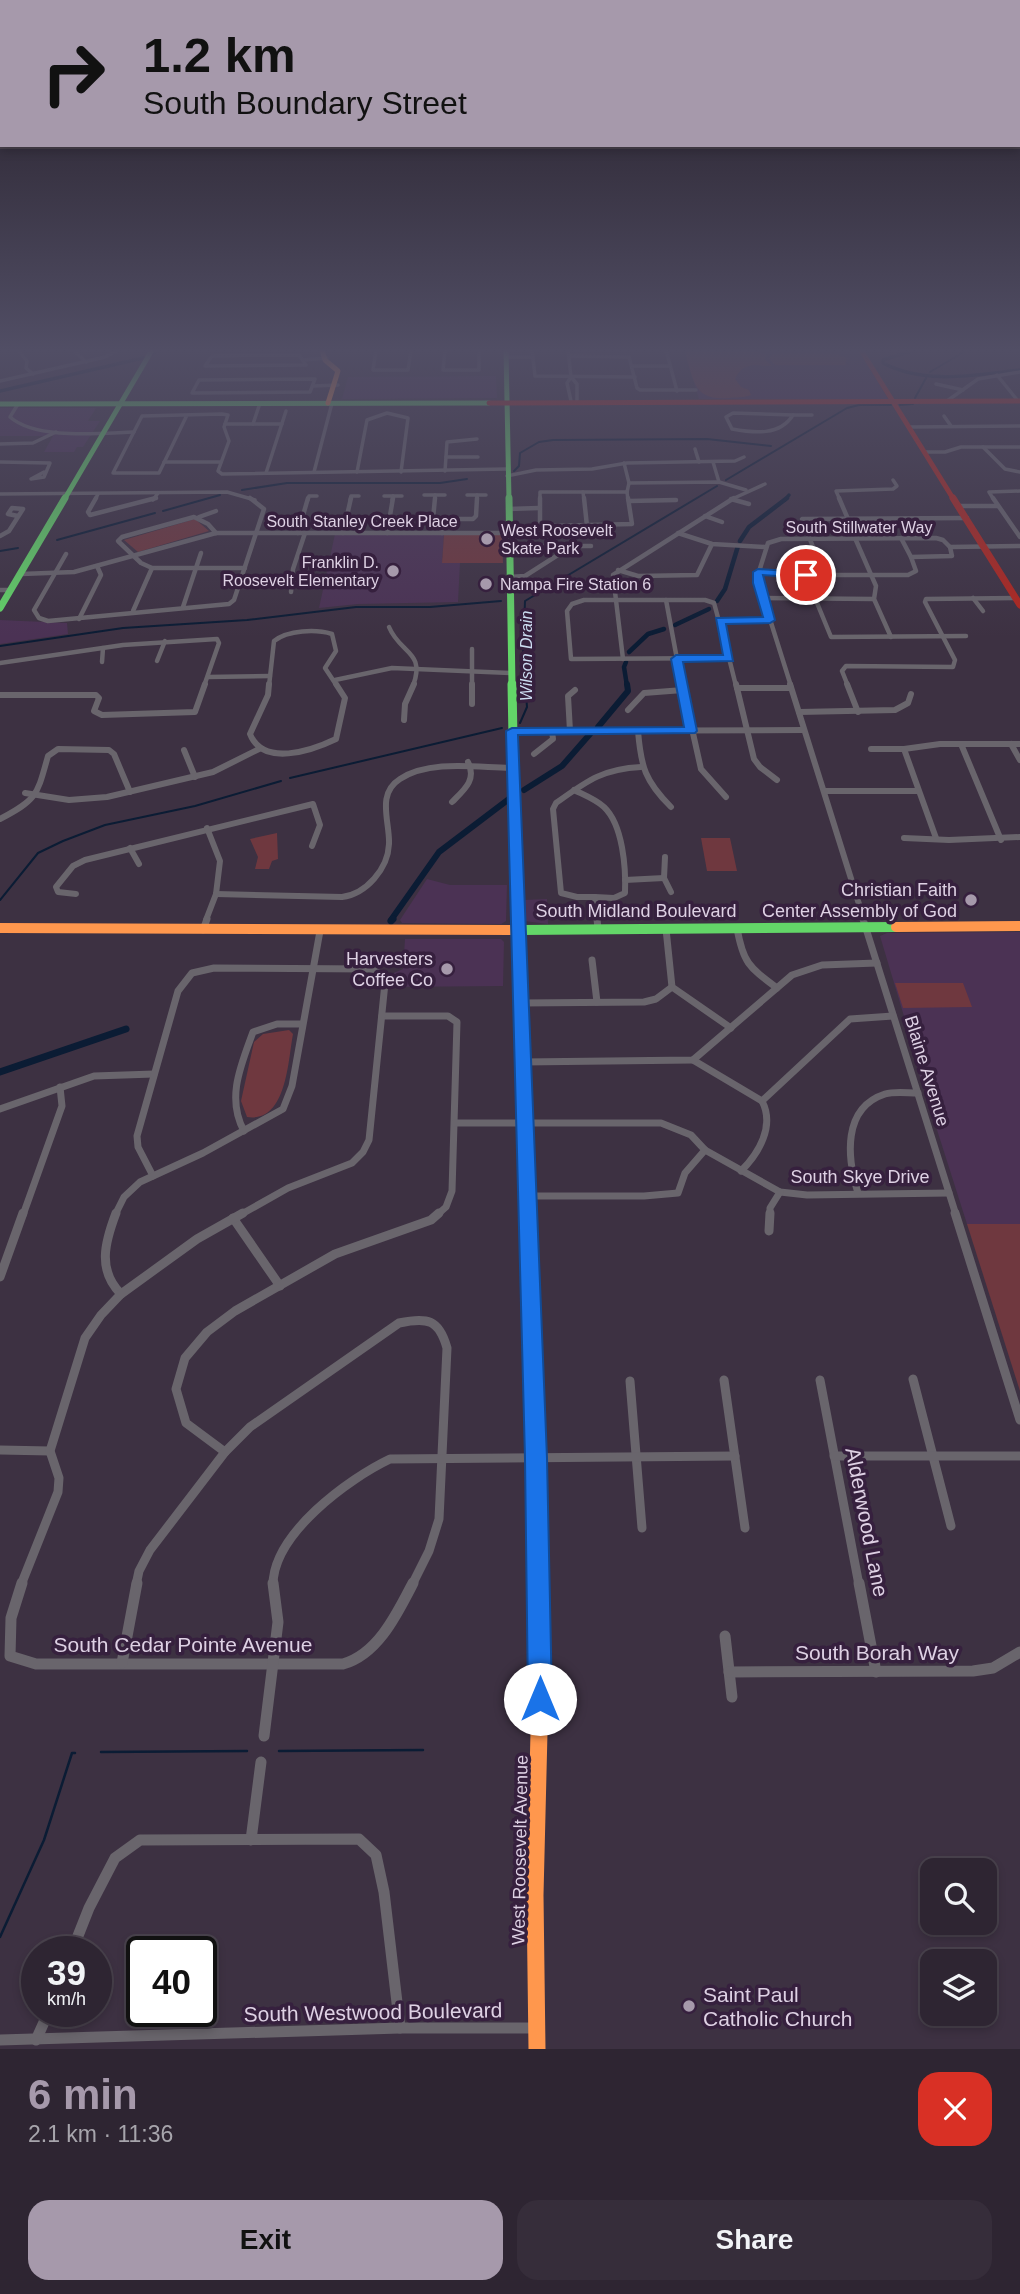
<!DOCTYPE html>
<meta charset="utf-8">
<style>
:root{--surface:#2e2532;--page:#362d3a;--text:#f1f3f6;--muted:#a7a5ac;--line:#49424d;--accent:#a699ab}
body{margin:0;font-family:Helvetica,sans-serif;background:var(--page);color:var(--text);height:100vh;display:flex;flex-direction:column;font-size:26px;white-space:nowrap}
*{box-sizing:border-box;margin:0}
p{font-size:23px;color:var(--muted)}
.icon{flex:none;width:38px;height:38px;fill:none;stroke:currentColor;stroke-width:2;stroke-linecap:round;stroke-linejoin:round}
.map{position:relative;height:2049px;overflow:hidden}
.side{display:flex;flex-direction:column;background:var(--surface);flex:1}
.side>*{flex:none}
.top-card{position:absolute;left:0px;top:0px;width:1020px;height:147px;box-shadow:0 4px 10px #0003,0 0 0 2px var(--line);background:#a699ab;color:#111;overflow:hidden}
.controls{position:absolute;left:920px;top:1858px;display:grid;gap:14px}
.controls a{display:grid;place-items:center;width:77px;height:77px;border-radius:14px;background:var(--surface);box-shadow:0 4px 10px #0003,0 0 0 2px var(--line);font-size:35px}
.speed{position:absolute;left:21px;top:1936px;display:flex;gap:14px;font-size:35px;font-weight:700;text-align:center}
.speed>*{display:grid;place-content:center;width:91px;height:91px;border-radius:50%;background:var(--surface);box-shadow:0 4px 10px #0003,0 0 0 2px var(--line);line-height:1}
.speed small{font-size:18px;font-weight:400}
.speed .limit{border:4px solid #111;border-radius:10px;background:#fff;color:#111}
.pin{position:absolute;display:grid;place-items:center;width:60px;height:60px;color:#fff;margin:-30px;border:4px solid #fff;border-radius:50%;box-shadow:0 2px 7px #0007}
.me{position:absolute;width:77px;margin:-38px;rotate:0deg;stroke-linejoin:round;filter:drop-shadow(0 0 5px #0008)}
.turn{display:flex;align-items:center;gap:24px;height:147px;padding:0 28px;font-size:32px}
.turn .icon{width:91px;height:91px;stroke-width:2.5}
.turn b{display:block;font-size:49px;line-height:60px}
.round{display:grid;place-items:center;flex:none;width:74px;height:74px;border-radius:21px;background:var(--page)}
.head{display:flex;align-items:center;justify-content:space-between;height:119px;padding:0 28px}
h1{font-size:42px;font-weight:700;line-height:52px;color:var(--accent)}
.button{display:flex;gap:14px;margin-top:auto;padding:14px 28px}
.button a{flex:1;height:80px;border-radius:21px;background:var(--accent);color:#111;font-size:28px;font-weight:700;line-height:80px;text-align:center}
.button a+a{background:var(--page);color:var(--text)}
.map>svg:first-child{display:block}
.built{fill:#4b3254}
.green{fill:#6f383f}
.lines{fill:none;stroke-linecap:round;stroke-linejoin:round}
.stream-far1{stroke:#0b1c34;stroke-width:2}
.stream{stroke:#0b1c34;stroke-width:2.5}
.canal-far3{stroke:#0b1c34;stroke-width:3.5}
.canal-far2{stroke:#0b1c34;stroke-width:4.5}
.canal-far1{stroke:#0b1c34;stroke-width:6}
.canal{stroke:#0b1c34;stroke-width:7}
.street-far5{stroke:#69656c;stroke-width:3.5}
.street-far4{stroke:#69656c;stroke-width:4.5}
.street-far3{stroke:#69656c;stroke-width:6}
.street-far2{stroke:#69656c;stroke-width:7}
.street-far1{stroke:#69656c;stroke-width:9}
.street{stroke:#69656c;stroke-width:11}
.fast-far5{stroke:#63d668;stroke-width:5}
.fast-far4{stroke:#63d668;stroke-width:7}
.fast-far3{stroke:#63d668;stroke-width:9}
.fast-far2{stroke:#63d668;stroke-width:10}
.fast-far1{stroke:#63d668;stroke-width:13}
.fast{stroke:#63d668;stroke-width:17}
.slow-far2{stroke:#ff974d;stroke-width:5}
.slow-far1{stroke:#ff974d;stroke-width:10}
.slow{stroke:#ff974d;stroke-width:17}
.jam-far3{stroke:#b3261e;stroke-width:5}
.jam-far2{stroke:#b3261e;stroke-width:7}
.jam-far1{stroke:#b3261e;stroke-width:9}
.jam{stroke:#b3261e;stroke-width:10}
.route{fill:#1a73e8;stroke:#114b97;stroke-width:2}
.poi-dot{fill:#a699ab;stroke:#36203e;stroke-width:2.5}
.labels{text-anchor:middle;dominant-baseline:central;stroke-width:7;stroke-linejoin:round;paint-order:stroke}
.far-street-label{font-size:16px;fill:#ded1e4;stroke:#36203e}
.far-poi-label{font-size:16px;fill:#ded1e4;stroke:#36203e;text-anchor:start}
.far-water-label{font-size:16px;font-style:italic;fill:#cdddf2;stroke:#36203e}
.poi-label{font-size:18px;fill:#ded1e4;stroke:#36203e;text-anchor:end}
.street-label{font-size:18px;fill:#ded1e4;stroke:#36203e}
.near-street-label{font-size:21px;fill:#ded1e4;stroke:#36203e}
.near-poi-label{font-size:21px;fill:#ded1e4;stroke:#36203e;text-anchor:start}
</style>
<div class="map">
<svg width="1020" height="2049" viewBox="0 0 1020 2049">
<rect width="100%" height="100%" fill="#3d3142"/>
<g class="built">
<polygon points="685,352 860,352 888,399 699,399"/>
<polygon points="496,376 497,398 342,399 348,377"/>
<polygon points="0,408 96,408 88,421 100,421 83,447 77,447 74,452 44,452 53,436 0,436"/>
<polygon points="335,534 444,534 442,563 460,563 458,602 358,604 319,608"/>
<polygon points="0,620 67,623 68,634 0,644"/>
<polygon points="427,879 450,885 507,885 506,921 501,924 402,923 400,920"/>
<polygon points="547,899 548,924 524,921 523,900"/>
<polygon points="1020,932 1020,1224 967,1224 910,1045 912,1043 880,936 887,933"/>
<polygon points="405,939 501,939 504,942 503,986 391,987 389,975 403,969"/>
</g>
<g class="green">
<path d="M685,352h72l9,2 -1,5 7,7c-18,0 -28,-5 -37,13l6,8 8,3 2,5c-7,3 -15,2 -22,3 -36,3 -35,-17 -44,-46z"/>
<polygon points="780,353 834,353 847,358 845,364 848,365 775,365 769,359 771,355"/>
<polygon points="195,519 209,531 138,552 124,540"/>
<polygon points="444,534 502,534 503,563 442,563"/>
<polygon points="277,833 278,859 272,861 269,869 255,869 258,857 250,839"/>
<polygon points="701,838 730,838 737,871 707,871"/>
<polygon points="895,983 963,983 972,1007 903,1008"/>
<path d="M289,1030l4,4c-5,26 -6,89 -46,83l-6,-16 13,-59 9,-8z"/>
<polygon points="967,1224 1020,1224 1020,1391"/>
</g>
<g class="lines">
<g class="stream-far1">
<polyline points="930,372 967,350"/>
<polyline points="915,398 926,378"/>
<polyline points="900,405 913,404"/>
<polyline points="514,471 519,466 520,453 539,442 553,440 707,439 771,446"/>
<polyline points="726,480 847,408 859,405 891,405"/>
<polyline points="242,490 287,483 440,483 467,479"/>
<polyline points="163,511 220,495"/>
<polyline points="57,540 155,513"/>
<polyline points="0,551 18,548"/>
<polyline points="0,646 123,628 247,620 356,607 430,607 501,601"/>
<polyline points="520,723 527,707 523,657 525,601 717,486"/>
<polyline points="290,778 502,728"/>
<polyline points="0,900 38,853 63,841 105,825 195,806 281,781"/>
</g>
<g class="stream">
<polyline points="279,1751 423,1750"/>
<polyline points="101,1752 247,1751"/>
<polyline points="0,1937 44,1840 72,1753 75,1753"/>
</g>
<g class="canal-far3">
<path d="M915,350l-32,10v3c42,22 91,12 137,7"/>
<polyline points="153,354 157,350"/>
<polyline points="0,391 143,358"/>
<polyline points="785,500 789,495"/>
</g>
<g class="canal-far2">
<polyline points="740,541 749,527 787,498"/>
<polyline points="717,601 725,589 738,546"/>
<polyline points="675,625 709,609"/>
<polyline points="629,652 648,634 664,629"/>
<polyline points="626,662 624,667 627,686"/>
</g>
<g class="canal-far1">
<polyline points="598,727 628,691 627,684"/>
<polyline points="524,790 562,766 590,734"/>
<polyline points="391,920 439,852 509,799"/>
</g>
<g class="canal">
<polyline points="391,921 393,919"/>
<polyline points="0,1072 126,1029"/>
</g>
<g class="street-far5">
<polyline points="18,350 27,361 26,368 33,374"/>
<polyline points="73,350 86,362"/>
<polyline points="376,350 373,370 408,370 411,350"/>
<polyline points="445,350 443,370 479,370 479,350"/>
<polyline points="532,350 535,376 635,377"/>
<polyline points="568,350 571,377"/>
<polyline points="666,350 677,391"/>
<polygon points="262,355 299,355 306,365 205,366 212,356"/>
<polyline points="569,356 629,357 637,388 640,390 696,390"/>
<polyline points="506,357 533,357"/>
<polyline points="303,360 327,358"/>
<polyline points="633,366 670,366"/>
<polyline points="997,375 1018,401"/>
<polygon points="315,379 310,392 192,393 199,380"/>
<polyline points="0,381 105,357 118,350"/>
<polyline points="936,384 963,390"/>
<polyline points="313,386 338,385"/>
<polyline points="571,401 567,383 571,377 577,384 577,401"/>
<polyline points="947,401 978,379 1020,372"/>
<path d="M18,404l-8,13c26,23 90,16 124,15"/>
<path d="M733,413l60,2c-13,21 -39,18 -61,14l-6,-12z"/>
<polyline points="187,415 159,473 113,473 142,416 222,414 228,415 224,427 229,441 218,471 222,474 507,469"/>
<polyline points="793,415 812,415"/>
<polyline points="944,416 951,426"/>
<polyline points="225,424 282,424"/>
<polyline points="253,424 260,403"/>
<polyline points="910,427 1020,426"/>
<polyline points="0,444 33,443 56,432"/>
<polyline points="983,447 1005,469 1020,472"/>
<polyline points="695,449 699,462"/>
<polyline points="926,452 945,452 961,447 1020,447"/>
<polyline points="446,457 478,457"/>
<polyline points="0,462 50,463 44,477 31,479 44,472"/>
<polyline points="164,462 221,462"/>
<polyline points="713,462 719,482"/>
<polyline points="624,463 629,483 627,492"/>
<polyline points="445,471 447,442 477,439"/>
<polyline points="314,472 332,403"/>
<polyline points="357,472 367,420 387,413 408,418 401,472"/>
<polyline points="266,473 286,411"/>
<polyline points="507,476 536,470 592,469 627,463 735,461 744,457"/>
<polyline points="629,483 719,482 746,490"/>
<polyline points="583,492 584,500"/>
<polyline points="627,492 628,500"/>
<polyline points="0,494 227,492 255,500"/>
<polyline points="424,495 445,495"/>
<polyline points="467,495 486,495"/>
<polyline points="384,496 402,496"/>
<polyline points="95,500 98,494"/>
<polyline points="153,500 158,493"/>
<polyline points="308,500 309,496 317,496"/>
<polyline points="350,500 351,496 359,496"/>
<polyline points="392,500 393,496"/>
<polyline points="435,500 435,495"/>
<polyline points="477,500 477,495"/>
<polyline points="540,500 540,492 627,492"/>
<polyline points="730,500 765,484"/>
<polyline points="840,500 836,491 893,489 897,486 893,480"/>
<polyline points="994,500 989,492 1020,491"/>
</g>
<g class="street-far4">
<polyline points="96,498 88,512 90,515 156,498"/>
<polyline points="435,498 433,519 439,523 442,533"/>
<polyline points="540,498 540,523 548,526 632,524 628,498"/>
<polyline points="584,498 587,526"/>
<polyline points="839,498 848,519"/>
<polyline points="993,498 1020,537"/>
<polyline points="731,499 749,504"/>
<polyline points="629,501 676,500"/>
<polyline points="960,506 998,506"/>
<polyline points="508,509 539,508"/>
<polyline points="705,516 722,522"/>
<polyline points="199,517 216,511"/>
<polyline points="435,519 473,519 476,516 477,498"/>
<polyline points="216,533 208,524 194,517 122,537 118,541 141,563 152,568 245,568"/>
<polyline points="298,533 308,498"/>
<polyline points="343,533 351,498"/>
<polyline points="387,533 393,498"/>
<polyline points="678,533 712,544 765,547"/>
<polyline points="0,536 9,531 23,509 12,508 8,514 18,516"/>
<polyline points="855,538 876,586 874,599 891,637"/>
<polyline points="901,538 911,557"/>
<polyline points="508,546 591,546"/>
<polyline points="66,554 34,610 39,618 48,621 229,604 234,600 264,509 250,498"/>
<polyline points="618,570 638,576 697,575 712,544"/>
<polyline points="758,572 789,575 908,575 916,571 911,557 952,556 950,547"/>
<polyline points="21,574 74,572 216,533 508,533"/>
<polyline points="824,575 802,519 967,518"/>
<polyline points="509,577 525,576 572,546"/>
<polyline points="0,590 11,590"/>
<polyline points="291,592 293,569 305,533"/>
<polyline points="762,598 874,599"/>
<polyline points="815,598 831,637 966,636"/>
<polyline points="973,598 983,611"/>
<polygon points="584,600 705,600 714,603 729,658 571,659 567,611 572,604"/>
<polyline points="666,600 682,686"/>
<polyline points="183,607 201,553"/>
<polyline points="133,611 152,568"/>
<polyline points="79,619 101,575 97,566"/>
<polyline points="719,620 770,620"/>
<path d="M389,627c11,27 37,24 24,59"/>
<polyline points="472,649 472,686"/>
<polyline points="729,658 736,686"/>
<polyline points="623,659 613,575 734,498"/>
<polyline points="157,661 165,641"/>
<polyline points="102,662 103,648"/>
<polyline points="0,663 123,645 217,639 219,643 204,686"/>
<polyline points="208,677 270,676"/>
<polyline points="335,680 392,668 511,673"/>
<path d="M269,686l5,-45c14,-11 42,-12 58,-7l4,17 -11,17 12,18"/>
<polyline points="791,686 757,578 768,543 781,539 936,538 943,540 950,547 1020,546"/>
<polyline points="848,686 842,671 846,666 953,667 955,660 925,602 926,599 1016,598"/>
</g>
<g class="street-far3">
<path d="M269,684l-1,11 -18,39c13,33 61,17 86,5l9,-41 -9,-14"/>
<polyline points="472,684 472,704"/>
<polyline points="682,684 701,769 726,797"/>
<polyline points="736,684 754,759 760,767 777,780"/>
<polyline points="790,684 864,920"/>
<polyline points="847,684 858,712"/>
<polyline points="737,688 791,688"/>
<polyline points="0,695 96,695 99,698 94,711 102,715 195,712 205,684"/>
<polyline points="628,710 644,693 683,690"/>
<polyline points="799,712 895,710 908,703 911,694"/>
<polyline points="404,720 405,704 414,684"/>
<polyline points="512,731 804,730"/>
<polyline points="570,731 568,696 575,690"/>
<path d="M638,731c3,36 7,50 33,76"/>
<polyline points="961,744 1001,840"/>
<polyline points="1011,744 1020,760"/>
<polyline points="871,749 904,749 940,744 1020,744"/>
<polyline points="904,749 936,838"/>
<polyline points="184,750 195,777"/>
<polyline points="534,754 553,739 552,731"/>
<path d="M574,790c10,5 21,9 30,17 19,18 22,61 21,86l-11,5 -19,-1"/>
<polyline points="824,791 917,791"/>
<polyline points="25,793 69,800 107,797 213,772 259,749"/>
<path d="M452,802c12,-12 25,-22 16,-40"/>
<path d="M0,819c38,-20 37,-24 48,-63l10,-7 51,1 5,4 16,38"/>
<polyline points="904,838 949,840 1020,837"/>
<polyline points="130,848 139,864"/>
<polyline points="665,857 664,878 671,892"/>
<polyline points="625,880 664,878"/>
<polyline points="76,894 58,892 56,887 73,866 85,860 313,804 320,825 312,846"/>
<path d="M216,894l126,3c24,-3 46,-28 47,-53 1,-22 -13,-50 11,-65 31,-20 79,-11 113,-11"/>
<polyline points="206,920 216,894 220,861 207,828"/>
<path d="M597,920l-2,-23h-18l-16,-4 -8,-84 3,-6c31,-22 46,-34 85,-36"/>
</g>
<g class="street-far2">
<polyline points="597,919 598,929"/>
<polyline points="863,919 956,1215"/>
<path d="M737,928c6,35 12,39 40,60"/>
<polyline points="666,929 672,987 731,1028"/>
<polyline points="203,930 207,919"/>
<polyline points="592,960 597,1002"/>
<polyline points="521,1003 644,1002 656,999 672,987"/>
<polyline points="382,1016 448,1016 457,1022 452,1191 446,1207 437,1215"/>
<polyline points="693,1060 762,1101"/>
<polyline points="523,1062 693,1060 792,975 822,965 877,963"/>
<polyline points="0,1109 94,1076 154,1074"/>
<polyline points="455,1123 661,1123 691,1135 705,1150 780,1192 807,1195 949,1193"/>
<path d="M244,1131c-18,-33 -3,-66 9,-99l24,-8h25"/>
<path d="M741,1171c18,-18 34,-45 21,-70l88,-82 43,-3"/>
<polyline points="153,1176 138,1147 137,1136 178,991 192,973 214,968 370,969 383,975 385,983 369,1140 363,1152 352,1163 288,1188 240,1215"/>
<path d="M858,1193c-11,-35 -16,-85 27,-99 10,-3 22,-1 33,-1"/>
<polyline points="527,1196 644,1196 678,1193 685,1173 705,1150"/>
<polyline points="23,1215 62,1106 60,1087"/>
<polyline points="115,1215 124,1197 140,1182 203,1153 283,1109 292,1086 320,931"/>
<polyline points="770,1215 770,1208 780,1192"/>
</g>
<g class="street-far1">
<path d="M116,1213c-11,29 -19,57 5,81"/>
<polyline points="955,1213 1020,1420"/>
<polyline points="233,1218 280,1286"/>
<polyline points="769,1231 770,1213"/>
<polyline points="0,1277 23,1213"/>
<polyline points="913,1379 951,1526"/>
<polyline points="724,1380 745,1528"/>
<polyline points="820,1380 859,1585"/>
<polyline points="630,1381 642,1528"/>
<polyline points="0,1450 50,1451"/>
<polyline points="225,1452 186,1423 176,1389 185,1358 207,1332 235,1311 335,1254 431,1220 439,1213"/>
<polyline points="834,1456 1020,1456"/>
<polyline points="21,1585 58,1492 59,1478 50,1451 85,1338 101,1315 121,1294 197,1239 243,1213"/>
<path d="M136,1585l3,-14 11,-21 75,-98 25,-25 149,-104c28,-6 40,-4 48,25l-8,171 -10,32 -17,34"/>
<path d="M273,1585c0,-51 75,-106 117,-126l345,-3"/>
</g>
<g class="street">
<path d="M22,1583l-11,35 -1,38 26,8h307c35,-10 54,-50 70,-81"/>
<polyline points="859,1583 876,1672"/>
<polyline points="725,1636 732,1697"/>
<polyline points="122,1663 137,1583"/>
<polyline points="729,1672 973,1671 993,1668 1020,1652"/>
<polyline points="264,1736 278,1622 273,1583"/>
<polyline points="251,1840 261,1762"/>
<polyline points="72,1951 89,1908 115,1858 140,1840 359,1839 376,1855 384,1892 400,2028"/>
<polyline points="0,2040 400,2028 537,2028"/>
<polyline points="36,2040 49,2011"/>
</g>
<g class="fast-far5">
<polyline points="506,350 509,500"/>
<polyline points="0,404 489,403"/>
<polyline points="64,500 152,350"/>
</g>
<g class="fast-far4">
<polyline points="509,498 512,686"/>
<polyline points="0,608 65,498"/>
</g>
<polyline class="fast-far3" points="512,684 513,738"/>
<g class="fast-far2">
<polyline points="521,930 896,927"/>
<polyline points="521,1041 527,1215"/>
</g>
<polyline class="fast-far1" points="527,1213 538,1585"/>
<polyline class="fast" points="538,1583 540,1692"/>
<polyline class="slow-far2" points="322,350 325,360 338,371 328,403"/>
<g class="slow-far1">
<polyline points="896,927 1020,926"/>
<polyline points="0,928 521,930"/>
</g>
<polyline class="slow" points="537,2049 535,1895 540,1692"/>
<g class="jam-far3">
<polyline points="861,350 954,500"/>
<polyline points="489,403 1020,401"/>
</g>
<polyline class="jam-far2" points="953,498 1020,605"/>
<polyline class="jam-far1" points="513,738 518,920"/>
<polyline class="jam" points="518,919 521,1041"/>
</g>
<linearGradient id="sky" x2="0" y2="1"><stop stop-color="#221b24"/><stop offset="0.55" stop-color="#514e65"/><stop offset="1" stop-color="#514e65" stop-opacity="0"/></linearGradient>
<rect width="1020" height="637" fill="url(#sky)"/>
<polygon class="route" points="758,569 806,572 811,575 806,578 763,575 775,620 770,623 726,624 733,661 683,662 697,731 695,733 518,735 547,1458 552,1699 549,1708 540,1712 531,1708 528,1699 525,1458 506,731 512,728 684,727 671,659 676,655 723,655 716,618 763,617 753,583 753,572"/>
<g class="poi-dot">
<circle cx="487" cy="539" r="7"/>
<circle cx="393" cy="571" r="7"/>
<circle cx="486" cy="584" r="7"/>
<circle cx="971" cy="900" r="7"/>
<circle cx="447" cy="969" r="7"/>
<circle cx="689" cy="2006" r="7"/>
</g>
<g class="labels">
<g class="far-street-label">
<text x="362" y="521">South Stanley Creek Place</text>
<text x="859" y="527">South Stillwater Way</text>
</g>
<g class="far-poi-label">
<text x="501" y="530">West Roosevelt<tspan x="501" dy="18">Skate Park</tspan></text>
<text x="379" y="562" text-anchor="end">Franklin D.<tspan x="379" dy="18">Roosevelt Elementary</tspan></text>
<text x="500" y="584">Nampa Fire Station 6</text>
</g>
<g class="far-water-label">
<text transform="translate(526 656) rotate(-90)">Wilson Drain</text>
</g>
<g class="poi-label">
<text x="957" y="890">Christian Faith<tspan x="957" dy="21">Center Assembly of God</tspan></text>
<text x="433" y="959">Harvesters<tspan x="433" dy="21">Coffee Co</tspan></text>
</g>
<g class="street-label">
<text x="636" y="911">South Midland Boulevard</text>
<text transform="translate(927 1071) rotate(73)">Blaine Avenue</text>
<text x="860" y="1177">South Skye Drive</text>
<text transform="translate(520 1850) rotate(-89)">West Roosevelt Avenue</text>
</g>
<g class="near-street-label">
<text transform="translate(867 1522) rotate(79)">Alderwood Lane</text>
<text x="183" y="1644">South Cedar Pointe Avenue</text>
<text x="877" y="1652">South Borah Way</text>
<text transform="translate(373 2012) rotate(-1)">South Westwood Boulevard</text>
</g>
<g class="near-poi-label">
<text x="703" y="1994">Saint Paul<tspan x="703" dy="24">Catholic Church</tspan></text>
</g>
</g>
</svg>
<div class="controls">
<a><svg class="icon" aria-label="search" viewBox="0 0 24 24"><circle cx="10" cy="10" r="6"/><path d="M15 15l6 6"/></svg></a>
<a><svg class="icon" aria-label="layers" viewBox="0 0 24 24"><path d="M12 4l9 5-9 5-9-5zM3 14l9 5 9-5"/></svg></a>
</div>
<div class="speed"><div>39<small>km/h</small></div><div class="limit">40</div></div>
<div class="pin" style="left:806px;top:575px;background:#d93025"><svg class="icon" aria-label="arrive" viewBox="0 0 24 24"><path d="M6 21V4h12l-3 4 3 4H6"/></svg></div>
<svg class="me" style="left:540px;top:1699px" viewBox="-20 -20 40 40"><circle r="19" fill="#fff"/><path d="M0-13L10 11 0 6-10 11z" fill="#1a73e8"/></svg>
<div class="top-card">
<div class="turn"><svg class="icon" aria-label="right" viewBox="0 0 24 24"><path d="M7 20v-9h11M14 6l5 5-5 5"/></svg><div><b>1.2 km</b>South Boundary Street</div></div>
</div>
</div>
<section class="side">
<div class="head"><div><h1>6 min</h1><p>2.1 km · 11:36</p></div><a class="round" style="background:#d93025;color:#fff"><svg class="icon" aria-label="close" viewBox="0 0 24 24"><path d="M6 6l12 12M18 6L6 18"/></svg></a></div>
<div class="button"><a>Exit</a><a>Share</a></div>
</section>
